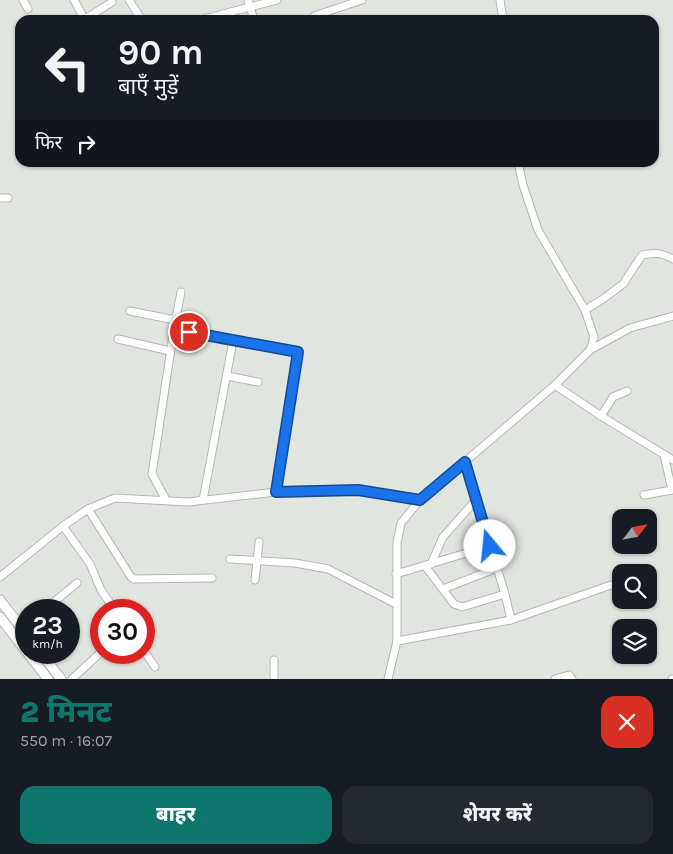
<!DOCTYPE html>
<html lang="hi">
<meta charset="utf-8">
<style>
:root{--surface:#171b24;--page:#242831;--text:#f1f3f6;--muted:#9ea1a6;--accent:#0f766e}
body{margin:0;font-family:Karla,"Noto Sans Devanagari",sans-serif;background:var(--page);color:var(--text);height:100vh;display:flex;flex-direction:column;font-size:19px;white-space:nowrap}
*{box-sizing:border-box;margin:0}
p{font-size:16px;color:var(--muted)}
.icon{flex:none;width:28px;height:28px;fill:none;stroke:currentColor;stroke-width:2;stroke-linecap:round;stroke-linejoin:round}
.map{position:relative;height:679px;overflow:hidden}
.panel{display:flex;flex-direction:column;background:var(--surface);flex:1}
.panel>*{flex:none}
.guide{position:absolute;left:15px;top:15px;width:644px;height:152px;border-radius:15px;box-shadow:0 1px 4px #0004;background:#171b24;color:var(--text);overflow:hidden}
.needle{width:32px;rotate:58deg}
.controls{position:absolute;left:612px;top:509px;display:grid;gap:10px}
.controls a{display:grid;place-items:center;width:45px;height:45px;border-radius:10px;background:var(--surface);box-shadow:0 1px 4px #0004;font-size:25px}
.speed{position:absolute;left:15px;top:599px;display:flex;gap:10px;font-size:25px;font-weight:700;text-align:center}
.speed>*{display:grid;place-content:center;width:65px;height:65px;border-radius:50%;background:var(--surface);box-shadow:0 1px 4px #0004;line-height:1}
.speed small{font-size:12px;font-weight:400}
.speed .limit{border:8px solid #d22;background:#fff;color:#111}
.pin{position:absolute;display:grid;place-items:center;width:42px;height:42px;color:#fff;margin:-21px;border:2px solid #fff;border-radius:50%;box-shadow:0 1px 5px #0007}
.me{position:absolute;width:55px;margin:-28px;rotate:343deg;stroke-linejoin:round;filter:drop-shadow(0 0 4px #0008)}
.turn{display:flex;align-items:center;gap:18px;height:105px;padding:0 20px;font-size:22px}
.turn .icon{width:65px;height:65px;stroke-width:2.5}
.turn b{display:block;font-size:35px;line-height:42px}
.then{display:flex;align-items:center;height:48px;padding:0 20px;background:#0003;gap:10px;font-size:19px}
.round{display:grid;place-items:center;flex:none;width:52px;height:52px;border-radius:15px;background:var(--page)}
.overview{display:flex;align-items:center;justify-content:space-between;height:85px;padding:0 20px}
h1{font-size:30px;font-weight:800;line-height:38px;color:var(--accent)}
.button{display:flex;gap:10px;margin-top:auto;padding:10px 20px}
.button a{flex:1;height:58px;border-radius:15px;background:var(--accent);color:#fff;font-size:20px;font-weight:800;line-height:58px;text-align:center}
.button a+a{background:var(--page);color:var(--text)}
.map>svg:first-child{display:block}
.lines{fill:none;stroke-linecap:round;stroke-linejoin:round}
.minor-casing{stroke:#b3b7b1;stroke-width:9}
.major-casing{stroke:#b3b7b1;stroke-width:11}
.minor{stroke:#fff;stroke-width:7}
.major{stroke:#fff;stroke-width:9}
.route-casing{stroke:#114b97;stroke-width:12}
.route{stroke:#1a73e8;stroke-width:9}
</style>
<div class="map">
<svg width="673" height="679" viewBox="0 0 673 679">
<rect width="100%" height="100%" fill="#e0e5df"/>
<g class="lines">
<g class="minor-casing">
<g id="minor">
<polyline points="23,0 28,9"/>
<polyline points="74,0 85,20"/>
<polyline points="129,0 142,20"/>
<polyline points="248,0 254,20"/>
<polyline points="500,0 503,20"/>
<polyline points="314,16 362,0"/>
<polyline points="85,19 112,2"/>
<polyline points="200,20 277,0"/>
<polyline points="0,198 8,198"/>
<path d="M585,310l18,-11 20,-15 19,-29c12,-3 20,-2 31,4"/>
<polyline points="130,311 175,320"/>
<polyline points="175,323 181,292"/>
<polyline points="118,339 170,351"/>
<polyline points="590,350 630,328 673,316"/>
<polyline points="227,376 258,382"/>
<polyline points="555,385 601,416 673,460"/>
<polyline points="601,416 613,397 627,391"/>
<polyline points="465,462 505,594 511,620"/>
<polyline points="644,495 672,490 664,455"/>
<polyline points="166,500 152,474 174,329 233,341 298,352 276,492"/>
<polyline points="203,500 233,341"/>
<polyline points="88,509 131,577 134,579 212,578"/>
<polyline points="63,526 90,564 101,590 115,610"/>
<polyline points="230,559 295,563 328,569 396,604"/>
<polyline points="431,564 443,537 476,500"/>
<polyline points="425,566 454,604 462,607 505,594"/>
<polyline points="396,574 490,546"/>
<polyline points="0,577 63,526 88,509 115,498 188,502 276,492 358,490 420,500"/>
<polyline points="255,580 259,542"/>
<polyline points="443,589 497,568"/>
<polyline points="44,610 77,583"/>
<polyline points="397,641 511,620 611,585"/>
<polyline points="144,651 155,667"/>
<polyline points="274,660 274,679"/>
<polyline points="72,679 100,653"/>
<polyline points="388,679 397,641 397,543 401,523 420,500 555,385 590,350 594,337 585,310 538,230 523,185 518,162"/>
<polyline points="555,679 569,675 572,679"/>
<polyline points="672,679 673,679"/>
</g>
</g>
<g class="major-casing">
<g id="major">
<polyline points="0,600 26,634"/>
<polyline points="0,617 26,651"/>
<polyline points="27,652 48,679"/>
<polyline points="40,652 61,679"/>
</g>
</g>
<use href="#minor" class="minor"/>
<use href="#major" class="major"/>
</g>
<g class="lines">
<g class="route-casing">
<polyline id="route" points="189,332 298,352 276,492 358,490 420,500 465,462 490,546"/>
</g>
<use href="#route" class="route"/>
</g>
</svg>
<div class="controls">
<a><svg class="needle" viewBox="-14 -14 28 28"><path d="M0-13l5 13h-10z" fill="#e53935"/><path d="M0 13l5-13h-10z" fill="#9ea1a6"/></svg></a>
<a><svg class="icon" aria-label="search" viewBox="0 0 24 24"><circle cx="10" cy="10" r="6"/><path d="M15 15l6 6"/></svg></a>
<a><svg class="icon" aria-label="layers" viewBox="0 0 24 24"><path d="M12 4l9 5-9 5-9-5zM3 14l9 5 9-5"/></svg></a>
</div>
<div class="speed"><div>23<small>km/h</small></div><div class="limit">30</div></div>
<div class="pin" style="left:189px;top:332px;background:#d93025"><svg class="icon" aria-label="arrive" viewBox="0 0 24 24"><path d="M6 21V4h12l-3 4 3 4H6"/></svg></div>
<svg class="me" style="left:490px;top:546px" viewBox="-20 -20 40 40"><circle r="19" fill="#fff"/><path d="M0-13L10 11 0 6-10 11z" fill="#1a73e8"/></svg>
<div class="guide">
<div class="turn"><svg class="icon" aria-label="left" viewBox="0 0 24 24"><path d="M17 20v-9H6M10 6l-5 5 5 5"/></svg><div><b>90 m</b>बाएँ मुड़ें</div></div>
<div class="then">फिर<svg class="icon" aria-label="right" viewBox="0 0 24 24"><path d="M7 20v-9h11M14 6l5 5-5 5"/></svg></div>
</div>
</div>
<section class="panel">
<div class="overview"><div><h1>2 मिनट</h1><p>550 m · 16:07</p></div><a class="round" style="background:#d93025;color:#fff"><svg class="icon" aria-label="close" viewBox="0 0 24 24"><path d="M6 6l12 12M18 6L6 18"/></svg></a></div>
<div class="button"><a>बाहर</a><a>शेयर करें</a></div>
</section>
